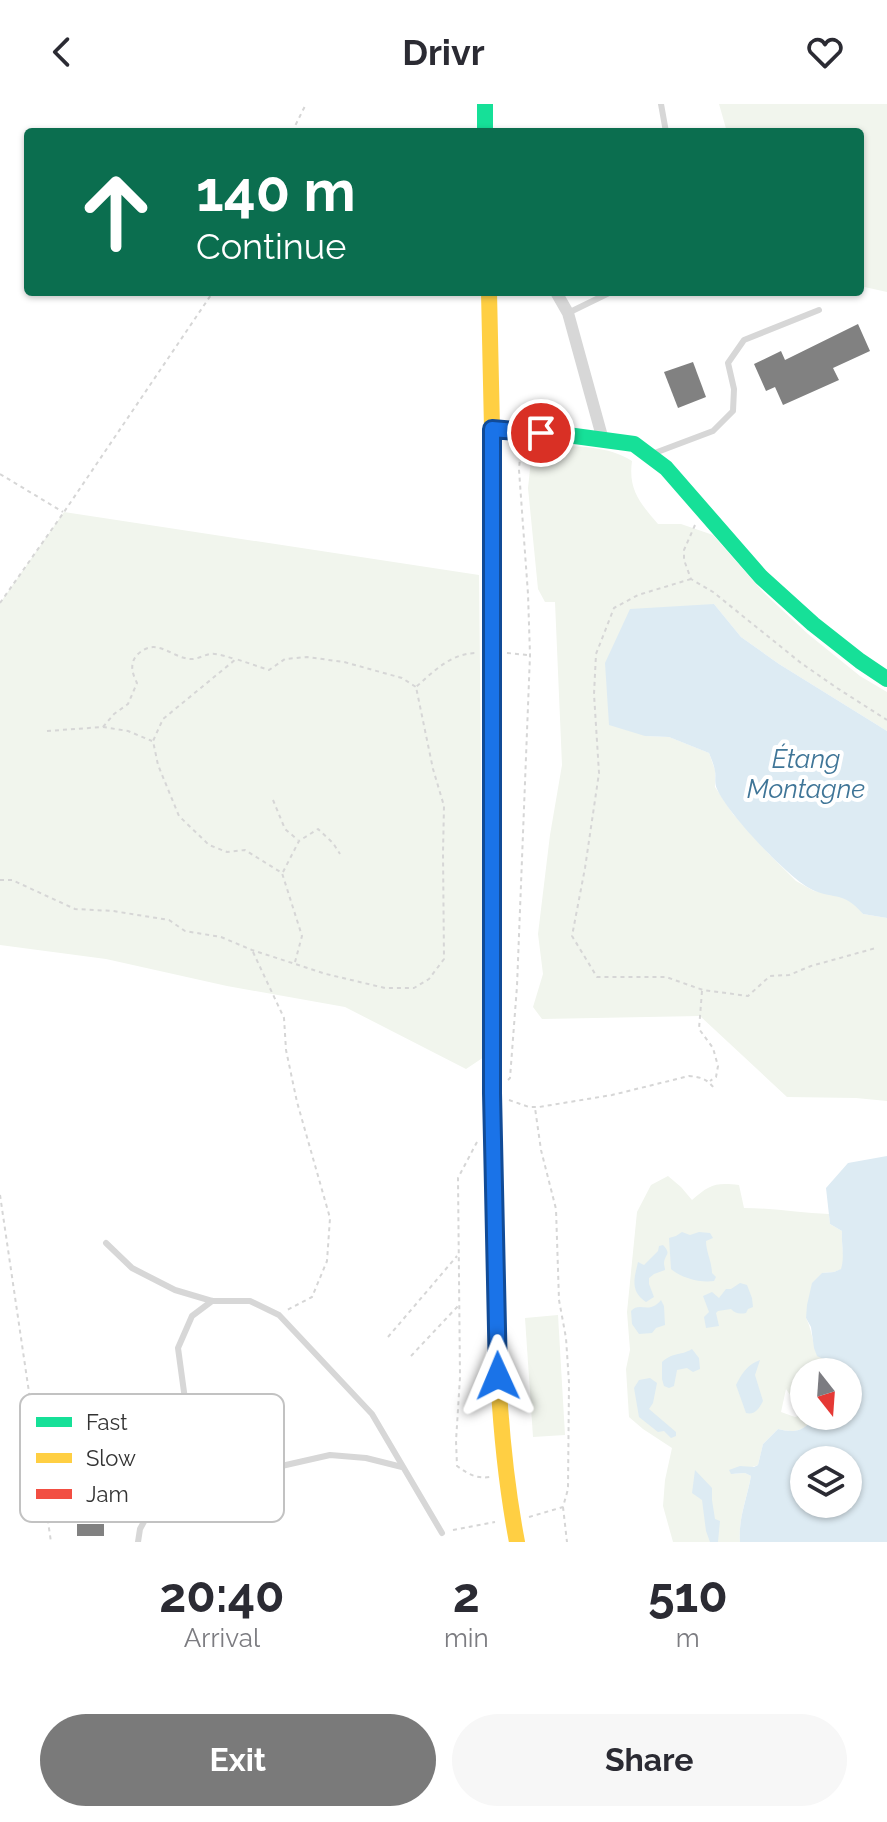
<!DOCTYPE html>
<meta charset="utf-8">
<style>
:root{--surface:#fff;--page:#f7f7f7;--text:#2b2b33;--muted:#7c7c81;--accent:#7a7a7a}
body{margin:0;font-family:Raleway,sans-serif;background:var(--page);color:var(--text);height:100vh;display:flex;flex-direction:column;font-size:30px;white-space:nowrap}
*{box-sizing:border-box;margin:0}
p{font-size:26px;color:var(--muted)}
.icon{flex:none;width:44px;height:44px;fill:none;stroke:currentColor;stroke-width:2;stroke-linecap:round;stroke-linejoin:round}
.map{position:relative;height:1438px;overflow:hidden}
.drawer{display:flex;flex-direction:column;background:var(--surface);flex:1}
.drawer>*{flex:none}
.banner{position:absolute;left:24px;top:24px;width:840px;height:168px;border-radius:8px;box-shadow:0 2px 6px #0004;background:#0b6e4f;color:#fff;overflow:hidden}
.needle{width:52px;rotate:163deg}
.buttons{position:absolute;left:790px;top:1254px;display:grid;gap:16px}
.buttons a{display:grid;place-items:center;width:72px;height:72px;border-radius:50%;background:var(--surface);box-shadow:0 2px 6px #0004;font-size:40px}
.pin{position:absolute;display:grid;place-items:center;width:68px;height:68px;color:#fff;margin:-34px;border:4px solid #fff;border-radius:50%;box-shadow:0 2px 8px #0007}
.me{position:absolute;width:88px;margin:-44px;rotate:359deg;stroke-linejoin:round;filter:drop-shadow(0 0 6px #0008)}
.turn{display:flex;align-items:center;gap:28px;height:168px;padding:0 40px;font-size:36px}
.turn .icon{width:104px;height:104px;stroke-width:2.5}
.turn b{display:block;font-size:56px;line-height:68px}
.eta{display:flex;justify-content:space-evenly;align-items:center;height:136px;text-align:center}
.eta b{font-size:48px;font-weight:700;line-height:56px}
.cta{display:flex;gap:16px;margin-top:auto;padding:16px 40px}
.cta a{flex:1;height:92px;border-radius:48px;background:var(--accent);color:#fff;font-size:32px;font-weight:700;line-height:92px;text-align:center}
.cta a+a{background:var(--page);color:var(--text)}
header{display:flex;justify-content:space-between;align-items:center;height:104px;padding:0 40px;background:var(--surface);font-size:36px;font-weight:700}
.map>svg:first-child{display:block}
.green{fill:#f1f5ed}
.water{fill:#ddebf3;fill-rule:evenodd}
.building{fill:#818181}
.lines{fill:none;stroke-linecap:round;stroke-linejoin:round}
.path{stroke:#d6d6d6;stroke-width:2;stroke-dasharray:4 4;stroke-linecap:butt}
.lane{stroke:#d7d7d7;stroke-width:6}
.street{stroke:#d7d7d7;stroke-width:12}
.fast{stroke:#16e098;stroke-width:16}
.slow{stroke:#ffcf43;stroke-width:16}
.jam{stroke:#f24e42;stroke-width:16}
.route-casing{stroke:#114b97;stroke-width:20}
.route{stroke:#1a73e8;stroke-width:14}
.labels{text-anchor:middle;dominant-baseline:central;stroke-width:8;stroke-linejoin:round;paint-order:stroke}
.water-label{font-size:26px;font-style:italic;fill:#3f7597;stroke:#fff}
.key{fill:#fff;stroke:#c2c2c2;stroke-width:2}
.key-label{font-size:22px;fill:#333}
</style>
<header><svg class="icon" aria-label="back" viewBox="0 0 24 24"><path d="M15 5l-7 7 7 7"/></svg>Drivr<svg class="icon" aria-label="heart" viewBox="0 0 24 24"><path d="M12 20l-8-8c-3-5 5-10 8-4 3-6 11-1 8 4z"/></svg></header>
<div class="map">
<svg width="887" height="1438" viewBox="0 0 887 1438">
<rect width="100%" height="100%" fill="#fff"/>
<g class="green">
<polygon points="719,0 887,0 887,188 860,182 860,28 727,28"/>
<path d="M552,342c27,0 56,0 80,15 -4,29 8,42 26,63h23l32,11 51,58 44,41 52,42 27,16v39l-108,-67 -38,-27 -27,-33 -69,132 24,1 40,16 6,17v17l18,27 36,40 27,27 18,10 23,4 16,6 10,13 24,4v183l-31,-3 -69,-1 -87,-81 -158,3 -9,-12 10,-33 -5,-40 12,-99 12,-70 -7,-163h-10l-7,-13 -10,-101 3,-28z"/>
<polygon points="64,408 479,471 484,953 466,965 345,903 227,882 106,855 0,841 0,499"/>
<path d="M668,1072l13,11 11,13c17,-15 23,-18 47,-15l5,23c29,0 56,5 85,6l1,10 12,7c-1,13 3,25 0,38l-8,3 -12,1 -16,45c8,15 5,33 20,43 7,4 12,6 18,11h-40v33l-5,3 -13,-19 -5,23 14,5 9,-3v2h5l1,6c-9,11 -20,10 -32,7l-15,15 -5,21 -26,9 13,-1 6,3c-4,22 -13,43 -11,66h-67l-10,-36 2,-26 7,-32 -29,-19 -14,-12 -3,-48 4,-19 -3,-38 10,-100 14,-27z"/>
<polygon points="558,1211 565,1331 533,1333 525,1214"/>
</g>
<g class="water">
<path d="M714,500l27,33 38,27 108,67v187l-24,-4c-21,-25 -31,-13 -54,-26 -23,-13 -82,-75 -92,-99 -3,-6 -1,-12 -2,-18 -1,-6 -4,-13 -6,-18l-40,-16 -24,-1 -36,-11 -4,-62 25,-54z"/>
<path d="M887,1052v386h-147c-2,-23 7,-43 11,-66l-6,-3 -14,1 -2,-4 11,-4 14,1 4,-2 5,-21 15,-15c12,3 23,4 32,-7l-1,-6h39v-19l9,-5c1,-9 -1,-13 -9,-18v-2h-4l-6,-6 -21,-10 -3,-8 -3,-21 -5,-9 1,-13 5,-22 10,-10 12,-1 7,-3c4,-13 0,-25 1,-38l-12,-7 -4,-36 22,-25zM804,1356h44v44h-44z"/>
<path d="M682,1128l8,3 9,-3 11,1 3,5 -7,3c0,11 6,21 6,32l4,4 -2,4c-14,2 -33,-3 -43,-12l-2,-31 7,-2z"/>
<path d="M663,1141c9,10 2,8 1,18 0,2 1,5 1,7l-11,4 -5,4v6l5,13 -8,5c-16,-11 -12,-23 -8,-40l6,3 14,-14 1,-5z"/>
<path d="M740,1179l7,2 5,13 1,9 -5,2 -2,4c-7,1 -10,1 -15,-4l-13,2 -2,2 3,13 -13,2 -2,-11 5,-5 -6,-16 9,-4 7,6 7,-9h5z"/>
<path d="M661,1196l3,6 1,19 -9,3 -4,5 -13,1 -7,-10 -1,-13c9,-10 18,4 30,-11z"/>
<path d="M692,1245l7,9 1,11 -7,3 -6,-4 -10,2 -3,16 -5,2 -5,-2 -2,-7v-17c13,-11 19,-6 30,-13z"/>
<path d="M760,1256l-5,15 8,26c-4,8 -8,14 -17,12l-10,-28c6,-12 11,-20 24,-25z"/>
<polygon points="650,1274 657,1279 653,1299 649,1305 676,1328 676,1332 671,1334 664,1327 658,1328 639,1313 634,1284 639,1276"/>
<polygon points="695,1366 712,1384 712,1396 715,1415 720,1417 718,1438 710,1438 706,1427 702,1396 692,1389"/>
</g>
<g class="building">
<polygon points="858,220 870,247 833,264 839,276 783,301 775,283 766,287 754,260 781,247 785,256"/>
<polygon points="693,258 706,293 678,304 664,268"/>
<rect x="77" y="1420" width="27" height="12"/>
</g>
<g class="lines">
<g class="path">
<polyline points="292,28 306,0"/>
<polyline points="0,370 63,408"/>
<polyline points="695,421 684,446 684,456 691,475 713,488 801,559 837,584 887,616"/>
<polyline points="691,475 638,491 614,504 596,550 594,590 599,669 585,764 572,832 597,873 666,873 703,886 748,892 770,872 789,871 811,862 876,844"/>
<polyline points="0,499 64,408 213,188"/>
<polyline points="507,549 528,551"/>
<path d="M103,623l11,-13 14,-10 9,-21c-5,-10 -8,-20 1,-29 19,-18 34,5 54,5 6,0 12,-4 18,-5 8,-1 17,3 25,5"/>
<polyline points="47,627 103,623 128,627 152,637"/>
<polyline points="273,696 285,725 298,736"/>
<polyline points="283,768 299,737 318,725 333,739 340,750"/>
<path d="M0,776h12l63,29 38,2 56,9 16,11 36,6 31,13 74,24 59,14h29l15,-9 15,-20 -1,-106 1,-47 -11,-37 -17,-82c18,-16 35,-34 61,-34"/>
<polyline points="253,848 284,914 286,946 297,998 330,1114 327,1157 312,1193 287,1206"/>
<polyline points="295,858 302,832 282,769 245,746 227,748 209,741 179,712 158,661 153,637 163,615 236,555 269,566 285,555 307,553 344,558 402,574 416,583"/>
<polyline points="702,887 699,925 713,944 718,962 716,973 710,977"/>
<polyline points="508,976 510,974 517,882 530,551 528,490 519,366 521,340"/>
<path d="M509,996l20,7h10l73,-12 77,-19c12,1 18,3 25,12"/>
<path d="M477,1038l-19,36 2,199 -4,64 1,25c11,8 19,13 33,11"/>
<polyline points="0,1091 51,1438"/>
<polyline points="388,1233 457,1152"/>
<polyline points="411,1252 458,1202"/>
<polyline points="563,1403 567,1438"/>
<polyline points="529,1413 563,1403 568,1385 569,1279 566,1234 559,1196 556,1105 541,1046 535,1004"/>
<polyline points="453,1426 495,1418"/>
</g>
<g class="lane">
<polyline points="661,0 666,28"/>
<polyline points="568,209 611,188"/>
<polyline points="652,350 713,327 733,307 734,285 728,259 744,236 819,206"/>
<polyline points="106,1139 132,1164 175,1186 212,1197 250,1197 279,1211 372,1310 442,1429"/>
<polyline points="255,1368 330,1351 366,1354 402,1363"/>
<polyline points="138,1438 140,1425 158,1392 181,1364 187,1310 178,1244 192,1212 212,1197"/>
</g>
<polyline class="street" points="556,188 568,209 603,336"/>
<g class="fast">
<polyline points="485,0 485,28"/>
<polyline points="492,325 560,330 634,340 666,364 761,473 813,520 860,557 887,575"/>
</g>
<g class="slow">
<polyline points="489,188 492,325 492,644"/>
<path d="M493,1042c3,132 -1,266 24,396"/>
</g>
<polyline class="jam" points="492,644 493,1042"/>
</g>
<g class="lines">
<g class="route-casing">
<polyline id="route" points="498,1272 492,989 492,325 541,329"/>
</g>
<use href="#route" class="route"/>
</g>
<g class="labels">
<g class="water-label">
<text x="806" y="655">Étang<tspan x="806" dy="30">Montagne</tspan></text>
</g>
</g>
<rect x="20" y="1290" width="264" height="128" rx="12" class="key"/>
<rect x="36" y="1313" width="36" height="10" fill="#16e098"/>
<rect x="36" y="1349" width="36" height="10" fill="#ffcf43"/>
<rect x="36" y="1385" width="36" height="10" fill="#f24e42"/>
<g class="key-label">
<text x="86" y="1326">Fast</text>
<text x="86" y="1362">Slow</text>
<text x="86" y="1398">Jam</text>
</g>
</svg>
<div class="buttons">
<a><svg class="needle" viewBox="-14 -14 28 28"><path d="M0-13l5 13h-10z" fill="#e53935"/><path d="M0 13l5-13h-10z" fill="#7c7c81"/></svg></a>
<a><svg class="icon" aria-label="layers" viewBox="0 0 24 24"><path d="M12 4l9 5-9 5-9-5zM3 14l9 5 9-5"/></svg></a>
</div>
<div class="pin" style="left:541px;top:329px;background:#d93025"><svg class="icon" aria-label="arrive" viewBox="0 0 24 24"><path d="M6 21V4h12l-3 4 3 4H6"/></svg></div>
<svg class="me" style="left:498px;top:1272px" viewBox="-20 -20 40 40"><path d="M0-17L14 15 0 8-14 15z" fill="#1a73e8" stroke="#fff" stroke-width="4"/></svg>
<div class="banner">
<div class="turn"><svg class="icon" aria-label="ahead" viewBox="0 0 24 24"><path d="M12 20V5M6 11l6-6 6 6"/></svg><div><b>140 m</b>Continue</div></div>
</div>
</div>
<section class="drawer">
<div class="eta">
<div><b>20:40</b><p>Arrival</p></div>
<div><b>2</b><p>min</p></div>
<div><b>510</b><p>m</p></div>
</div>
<div class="cta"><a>Exit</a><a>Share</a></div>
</section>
